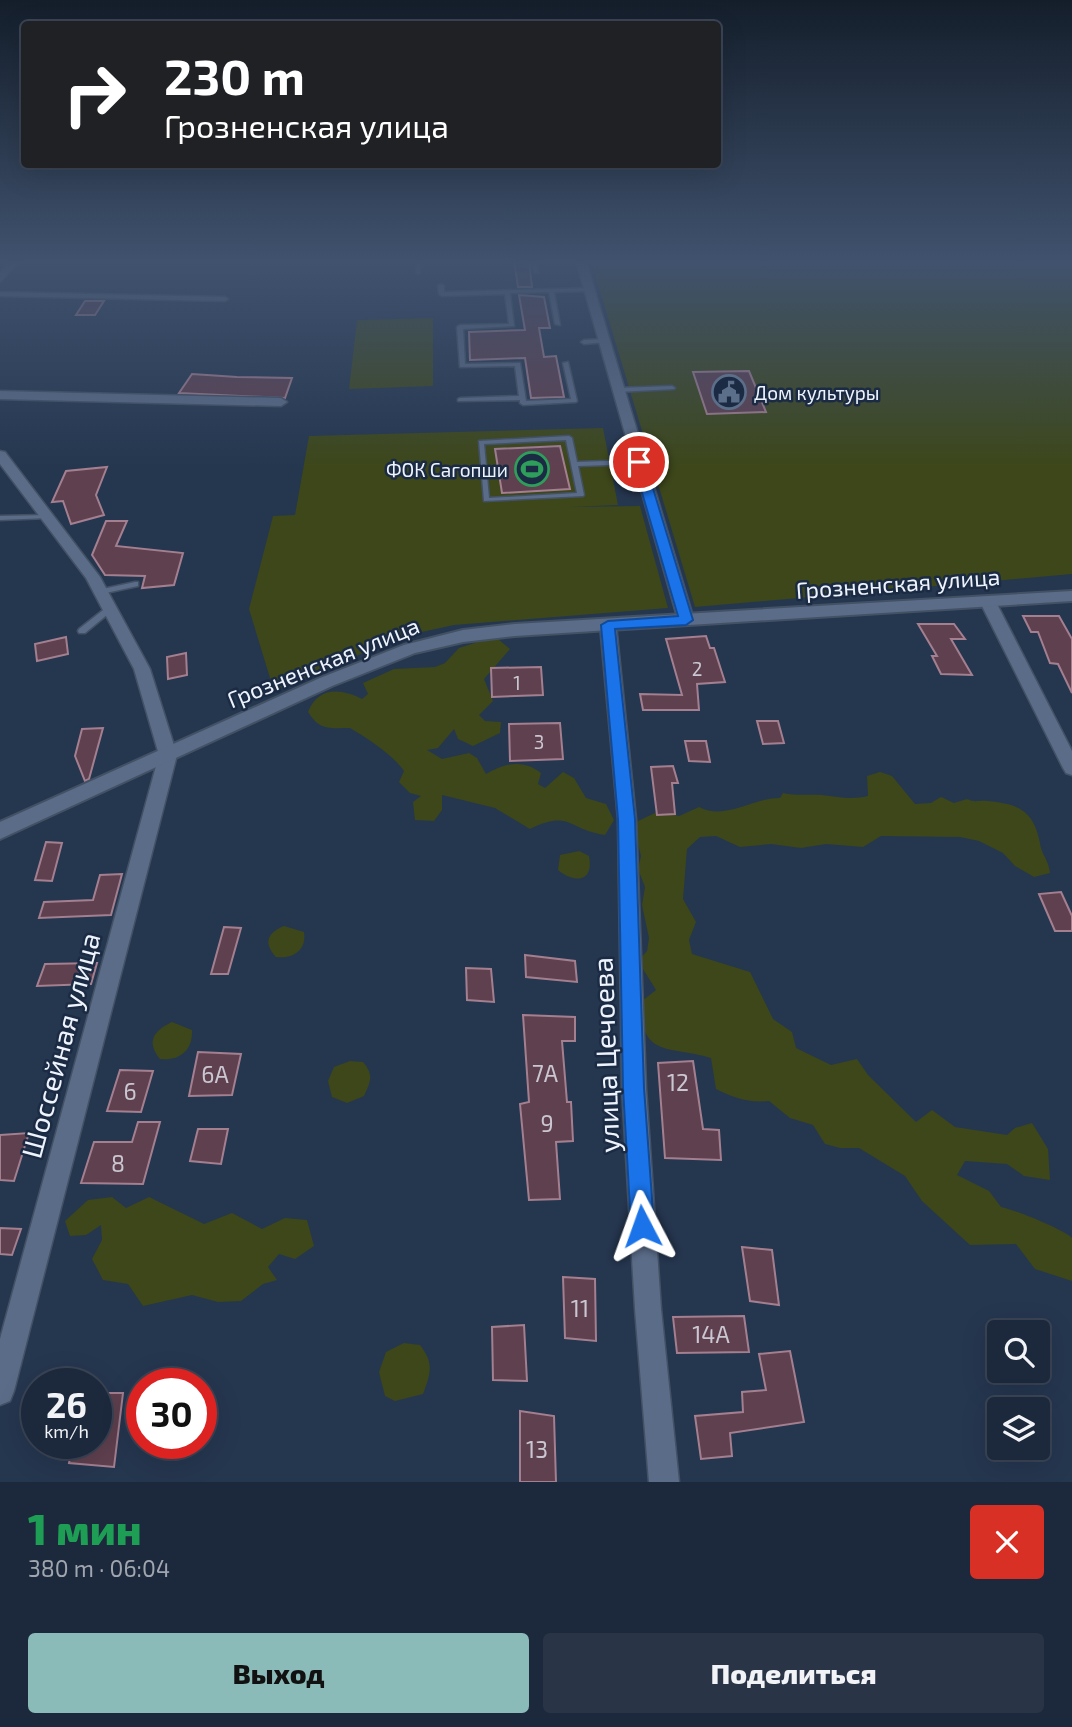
<!DOCTYPE html>
<html lang="ru">
<meta charset="utf-8">
<style>
:root{--surface:#1c283b;--page:#293446;--text:#f1f3f6;--muted:#a0a6af;--line:#3a4455;--accent:#8bbbb9}
body{margin:0;font-family:"Exo 2",sans-serif;background:var(--page);color:var(--text);height:100vh;display:flex;flex-direction:column;font-size:26px;white-space:nowrap}
*{box-sizing:border-box;margin:0}
p{font-size:23px;color:var(--muted)}
.icon{flex:none;width:38px;height:38px;fill:none;stroke:currentColor;stroke-width:2;stroke-linecap:round;stroke-linejoin:round}
.map{position:relative;height:1482px;overflow:hidden}
.details{display:flex;flex-direction:column;background:var(--surface);flex:1}
.details>*{flex:none}
.guide{position:absolute;left:21px;top:21px;width:700px;height:147px;border-radius:7px;box-shadow:0 7px 28px #0002,0 0 0 2px var(--line);background:#202124;color:#fff;overflow:hidden}
.tools{position:absolute;left:987px;top:1320px;display:grid;gap:14px}
.tools a{display:grid;place-items:center;width:63px;height:63px;border-radius:7px;background:var(--surface);box-shadow:0 7px 28px #0002,0 0 0 2px var(--line);font-size:35px}
.speed{position:absolute;left:21px;top:1368px;display:flex;gap:14px;font-size:35px;font-weight:700;text-align:center}
.speed>*{display:grid;place-content:center;width:91px;height:91px;border-radius:50%;background:var(--surface);box-shadow:0 7px 28px #0002,0 0 0 2px var(--line);line-height:1}
.speed small{font-size:18px;font-weight:400}
.speed .limit{border:10px solid #d22;background:#fff;color:#111}
.pin{position:absolute;display:grid;place-items:center;width:60px;height:60px;color:#fff;margin:-30px;border:4px solid #fff;border-radius:50%;box-shadow:0 2px 7px #0007}
.me{position:absolute;width:77px;margin:-38px;rotate:356deg;stroke-linejoin:round;filter:drop-shadow(0 0 5px #0008)}
.turn{display:flex;align-items:center;gap:24px;height:147px;padding:0 28px;font-size:32px}
.turn .icon{width:91px;height:91px;stroke-width:2.5}
.turn b{display:block;font-size:49px;line-height:60px}
.round{display:grid;place-items:center;flex:none;width:74px;height:74px;border-radius:7px;background:var(--page)}
.overview{display:flex;align-items:center;justify-content:space-between;height:119px;padding:0 28px}
h1{font-size:42px;font-weight:800;line-height:52px;color:#1e9e55}
.primary-button{display:flex;gap:14px;margin-top:auto;padding:14px 28px}
.primary-button a{flex:1;height:80px;border-radius:7px;background:var(--accent);color:#111;font-size:28px;font-weight:800;line-height:80px;text-align:center}
.primary-button a+a{background:var(--page);color:var(--text)}
.map>svg:first-child{display:block}
.green{fill:#3d471a}
.building{fill:#5f404f;stroke:#a37f90;stroke-width:2}
.lines{fill:none;stroke-linecap:round;stroke-linejoin:round}
.service-casing{stroke:#435164;stroke-width:3}
.minor-casing{stroke:#435164;stroke-width:3}
.tertiary-casing{stroke:#435164;stroke-width:4}
.service{fill:#5a6c88;fill-rule:evenodd}
.minor{fill:#5a6c88;fill-rule:evenodd}
.tertiary{fill:#5a6c88;fill-rule:evenodd}
.route{fill:#1a73e8;stroke:#114b97;stroke-width:2}
.labels{text-anchor:middle;dominant-baseline:central;stroke-width:5;stroke-linejoin:round;paint-order:stroke}
.far-poi-label{font-size:19px;fill:#eef4fe;stroke:#1c2b44;text-anchor:start}
.number-label{font-size:19px;fill:#cac7d2}
.street-label{font-size:23px;fill:#eef4fe;stroke:#1c2b44}
.near-number-label{font-size:23px;fill:#cac7d2}
.near-street-label{font-size:28px;fill:#eef4fe;stroke:#1c2b44}
</style>
<div class="map">
<svg width="1072" height="1482" viewBox="0 0 1072 1482">
<rect width="100%" height="100%" fill="#25364f"/>
<g class="green">
<polygon points="591,261 1072,261 1072,574 695,607"/>
<polygon points="433,318 433,386 349,389 357,320"/>
<polygon points="603,428 618,505 570,507 640,506 668,608 454,625 403,636 274,691 249,609 273,516 295,515 309,436"/>
<path d="M487,639h11l12,10 -26,30 9,22 -14,14 6,6 16,1 -1,11 -27,13 -15,-7 -4,-10 -16,19 -11,2 15,9 27,-6 8,5 9,16c18,-11 37,-15 55,-1l-3,11 7,4 18,-16 11,6 12,20 20,6 8,16 -9,15c-37,-5 -34,-26 -75,-6l-35,-21 -53,-13v15l-8,11 -19,-1 -2,-18 8,-6 -11,-3 -11,-11 5,-11c-11,-16 -37,-33 -54,-43 -21,0 -30,3 -42,-16 10,-25 32,-24 54,-13l6,-5 -5,-11 31,-14 41,-2 10,-4 14,-15z"/>
<path d="M880,772l12,4 23,28 16,-1 10,-6 13,6 13,-4c8,4 12,1 21,2 31,3 46,10 52,42 1,11 9,17 10,30l-16,4 -19,-11 -12,-13 -24,-12 -19,-4 -79,-1 -18,11 -37,-3 -25,4 -30,-4 -31,3 -24,-11 -16,1 -13,12 -4,50 13,23 -7,18 3,14 58,18 23,47 19,13 4,16 35,17 26,-6 11,16 48,47 16,-12 23,17 52,8 8,-7 17,-5 16,26 2,31 -26,-4 -17,-12 -42,-3 -8,14 32,16 12,16c14,3 62,22 71,31v43l-37,-12 -19,-25 -46,1 -48,-44 -17,-25 -46,-28h-19l-15,-4 -12,-19 -23,-7 -21,-17c-21,2 -35,-3 -53,-12l-5,-31c-42,-13 -72,1 -69,-57l14,-11 -18,-29 9,-10 2,-13 -7,-33 3,-18 -7,-18 3,-13 -5,-20v-14l23,-11 20,5 20,-9c27,14 56,-10 81,-9l3,-5c14,3 25,1 39,2 17,2 29,5 46,1l-1,-20z"/>
<path d="M579,851l10,5c5,26 -14,28 -31,14l2,-15z"/>
<path d="M284,926l20,6c3,19 -12,27 -28,25 -13,-14 -9,-24 8,-31z"/>
<path d="M172,1022l20,8c1,21 -13,31 -32,29 -14,-17 -7,-28 12,-37z"/>
<path d="M350,1061l13,1c11,13 8,19 1,34l-17,7 -15,-6 -4,-16 6,-14z"/>
<polygon points="112,1197 126,1208 149,1197 204,1224 232,1213 262,1229 285,1218 307,1220 314,1246 295,1259 279,1254 268,1267 277,1280 263,1284 241,1301 218,1302 192,1295 143,1306 128,1284 103,1280 92,1259 102,1240 101,1225 86,1235 70,1236 65,1221 88,1200"/>
<path d="M404,1343l16,2c14,18 11,28 3,49l-28,7 -10,-5 -6,-24 7,-20z"/>
</g>
<g class="building">
<polygon points="514,261 529,261 532,287 518,287"/>
<polygon points="519,295 544,297 550,328 539,328 544,357 556,356 564,397 531,398 525,358 470,360 469,332 525,330"/>
<polygon points="85,301 104,301 95,315 76,315"/>
<polygon points="749,371 766,412 707,414 693,372"/>
<polygon points="192,374 237,377 292,378 285,398 179,393"/>
<polygon points="560,446 570,489 502,493 495,449"/>
<polygon points="107,467 96,495 104,515 71,524 63,501 52,502 66,471"/>
<polygon points="106,521 127,521 116,546 183,553 174,585 142,588 145,576 105,575 92,555"/>
<polygon points="1023,616 1059,616 1072,639 1072,693 1058,664 1050,663 1038,632 1031,632"/>
<polygon points="918,624 954,624 965,639 951,639 972,675 941,674 932,656 937,656"/>
<polygon points="706,636 710,648 714,648 725,682 697,684 699,710 643,710 640,694 682,695 666,639"/>
<polygon points="66,637 68,654 37,661 35,644"/>
<polygon points="186,653 187,675 168,679 167,657"/>
<polygon points="541,667 543,695 492,697 491,668"/>
<polygon points="757,721 778,721 784,743 763,744"/>
<polygon points="560,723 563,759 510,761 509,724"/>
<polygon points="103,728 89,779 85,781 75,756 82,729"/>
<polygon points="685,741 706,741 710,762 689,761"/>
<polygon points="673,766 678,783 672,783 675,814 657,815 651,767"/>
<polygon points="46,842 62,843 52,881 35,880"/>
<polygon points="122,874 111,915 39,918 44,902 93,900 100,875"/>
<polygon points="1061,892 1072,916 1072,931 1055,931 1039,894"/>
<polygon points="224,927 241,928 228,974 211,974"/>
<polygon points="525,955 575,961 577,982 526,977"/>
<polygon points="97,963 91,984 37,986 45,964"/>
<polygon points="466,968 491,969 494,1002 467,1000"/>
<polygon points="523,1015 575,1017 575,1041 562,1041 567,1102 571,1102 573,1141 556,1142 560,1199 529,1200 520,1104 529,1102"/>
<polygon points="198,1052 241,1054 232,1095 189,1096"/>
<polygon points="693,1061 703,1129 719,1130 721,1160 665,1158 658,1063"/>
<polygon points="120,1070 153,1071 141,1112 107,1111"/>
<polygon points="138,1122 160,1122 143,1184 81,1183 94,1142 132,1142"/>
<polygon points="198,1129 228,1129 221,1164 190,1161"/>
<polygon points="29,1133 14,1181 0,1180 0,1135"/>
<polygon points="0,1228 21,1229 12,1255 0,1254"/>
<polygon points="742,1247 772,1250 779,1305 750,1301"/>
<polygon points="563,1277 595,1279 596,1341 565,1338"/>
<polygon points="744,1316 749,1352 677,1353 673,1317"/>
<polygon points="524,1325 527,1381 493,1380 492,1327"/>
<polygon points="790,1351 804,1422 730,1433 732,1456 701,1459 695,1416 743,1412 742,1392 766,1390 759,1354"/>
<polygon points="96,1393 123,1393 114,1467 69,1463 73,1444 96,1444"/>
<polygon points="520,1411 554,1416 556,1482 520,1482"/>
</g>
<g class="lines">
<g class="service-casing">
<g id="service">
<polygon points="416,261 420,261 420,273 418,274 416,273"/>
<polygon points="532,261 536,261 538,273 534,272"/>
<polygon points="441,284 444,286 444,292 591,288 592,289 589,291 554,292 560,325 555,324 549,292 510,293 514,326 463,329 465,364 520,363 526,401 571,399 563,363 568,362 577,401 576,402 523,405 520,403 520,400 458,401 458,399 460,398 519,396 515,366 460,367 457,327 460,325 509,324 505,294 442,296 439,294 438,286"/>
<polygon points="0,292 225,297 228,299 225,301 0,296"/>
<polygon points="605,339 607,340 607,342 584,344 581,342 584,340"/>
<polygon points="672,386 675,388 674,389 617,392 614,390 617,388"/>
<path d="M569,436l3,2 5,24 62,-2 3,2 -3,2 -61,2 6,29 -1,1 -99,5 -5,-60zM566,440l11,53 -88,5 -5,-54z"/>
<polygon points="46,515 49,517 48,518 0,520 0,516"/>
<polygon points="135,582 138,582 138,586 101,594 97,592 98,590"/>
<polygon points="107,607 110,607 114,609 85,633 79,633 78,631 79,629"/>
</g>
</g>
<g class="minor-casing">
<g id="minor">
<polygon points="10,261 20,261 0,282 0,273"/>
<polygon points="576,261 586,261 694,620 691,623 681,623 678,620"/>
<polygon points="0,391 281,398 287,402 281,406 0,399"/>
<polygon points="0,451 5,452 100,577 150,669 177,755 14,1391 10,1401 0,1405 0,1339 159,755 134,669 86,578 0,464"/>
<polygon points="988,597 996,602 1072,751 1072,775 1066,773 1063,768 980,602"/>
<polygon points="608,620 616,625 636,819 646,1088 661,1309 679,1482 649,1482 635,1309 622,1088 618,819 600,625"/>
</g>
</g>
<g class="tertiary-casing">
<polygon id="tertiary" points="1072,591 1072,601 515,636 463,642 415,653 332,686 0,839 0,822 320,678 404,645 463,630 515,624"/>
</g>
<use href="#service" class="service"/>
<use href="#minor" class="minor"/>
<use href="#tertiary" class="tertiary"/>
</g>
<linearGradient id="sky" x2="0" y2="1"><stop stop-color="#141e2b"/><stop offset="0.56" stop-color="#40526e"/><stop offset="1" stop-color="#40526e" stop-opacity="0"/></linearGradient>
<rect width="1072" height="468" fill="url(#sky)"/>
<polygon class="route" points="639,458 645,462 693,620 686,625 615,629 635,819 644,1088 654,1226 651,1235 642,1238 634,1235 631,1226 623,1088 618,819 601,625 608,621 678,616 633,462"/>
<defs>
<g id="civic-ring" transform="scale(1.75)"><circle r="9.5" fill="#1c2b44" stroke="#5c6f8a" stroke-width="1.5"/><path d="M-.6-6.5H3V-4.5H.6V-3L4-1V1h2V6H-6V1h2V-1L-.6-3ZM-1.2 2.5V6h2.4V2.5Z" fill="#5c6f8a"/></g>
<g id="stadium-ring" transform="scale(1.75)"><circle r="9.5" fill="#1c2b44" stroke="#2e9e5b" stroke-width="1.5"/><path d="M0-5a6.5 5 0 1 0 0 10a6.5 5 0 1 0 0-10ZM-3.5-1.8h7v3.6h-7Z" fill="#2e9e5b"/></g>
</defs>
<g fill-rule="evenodd">
<use href="#civic-ring" x="729" y="392"/>
<use href="#stadium-ring" x="532" y="469"/>
</g>
<g class="labels">
<g class="far-poi-label">
<text x="754" y="392">Дом культуры</text>
<text x="508" y="469" text-anchor="end">ФОК Сагопши</text>
</g>
<g class="number-label">
<text x="697" y="668">2</text>
<text x="517" y="682">1</text>
<text x="539" y="741">3</text>
</g>
<g class="street-label">
<text transform="translate(898 583) rotate(-4)">Грозненская улица</text>
<text transform="translate(323 662) rotate(-22)">Грозненская улица</text>
</g>
<g class="near-number-label">
<text x="545" y="1073">7А</text>
<text x="215" y="1074">6А</text>
<text x="678" y="1082">12</text>
<text x="130" y="1091">6</text>
<text x="547" y="1123">9</text>
<text x="118" y="1163">8</text>
<text x="580" y="1308">11</text>
<text x="711" y="1334">14А</text>
<text x="537" y="1449">13</text>
</g>
<g class="near-street-label">
<text transform="translate(60 1045) rotate(-75)">Шоссейная улица</text>
<text transform="translate(605 1055) rotate(-92)">улица Цечоева</text>
</g>
</g>
</svg>
<div class="tools">
<a><svg class="icon" aria-label="search" viewBox="0 0 24 24"><circle cx="10" cy="10" r="6"/><path d="M15 15l6 6"/></svg></a>
<a><svg class="icon" aria-label="layers" viewBox="0 0 24 24"><path d="M12 4l9 5-9 5-9-5zM3 14l9 5 9-5"/></svg></a>
</div>
<div class="speed"><div>26<small>km/h</small></div><div class="limit">30</div></div>
<div class="pin" style="left:639px;top:462px;background:#d93025"><svg class="icon" aria-label="arrive" viewBox="0 0 24 24"><path d="M6 21V4h12l-3 4 3 4H6"/></svg></div>
<svg class="me" style="left:642px;top:1226px" viewBox="-20 -20 40 40"><path d="M0-17L14 15 0 8-14 15z" fill="#1a73e8" stroke="#fff" stroke-width="4"/></svg>
<div class="guide">
<div class="turn"><svg class="icon" aria-label="right" viewBox="0 0 24 24"><path d="M7 20v-9h11M14 6l5 5-5 5"/></svg><div><b>230 m</b>Грозненская улица</div></div>
</div>
</div>
<section class="details">
<div class="overview"><div><h1>1 мин</h1><p>380 m · 06:04</p></div><a class="round" style="background:#d93025;color:#fff"><svg class="icon" aria-label="close" viewBox="0 0 24 24"><path d="M6 6l12 12M18 6L6 18"/></svg></a></div>
<div class="primary-button"><a>Выход</a><a>Поделиться</a></div>
</section>
